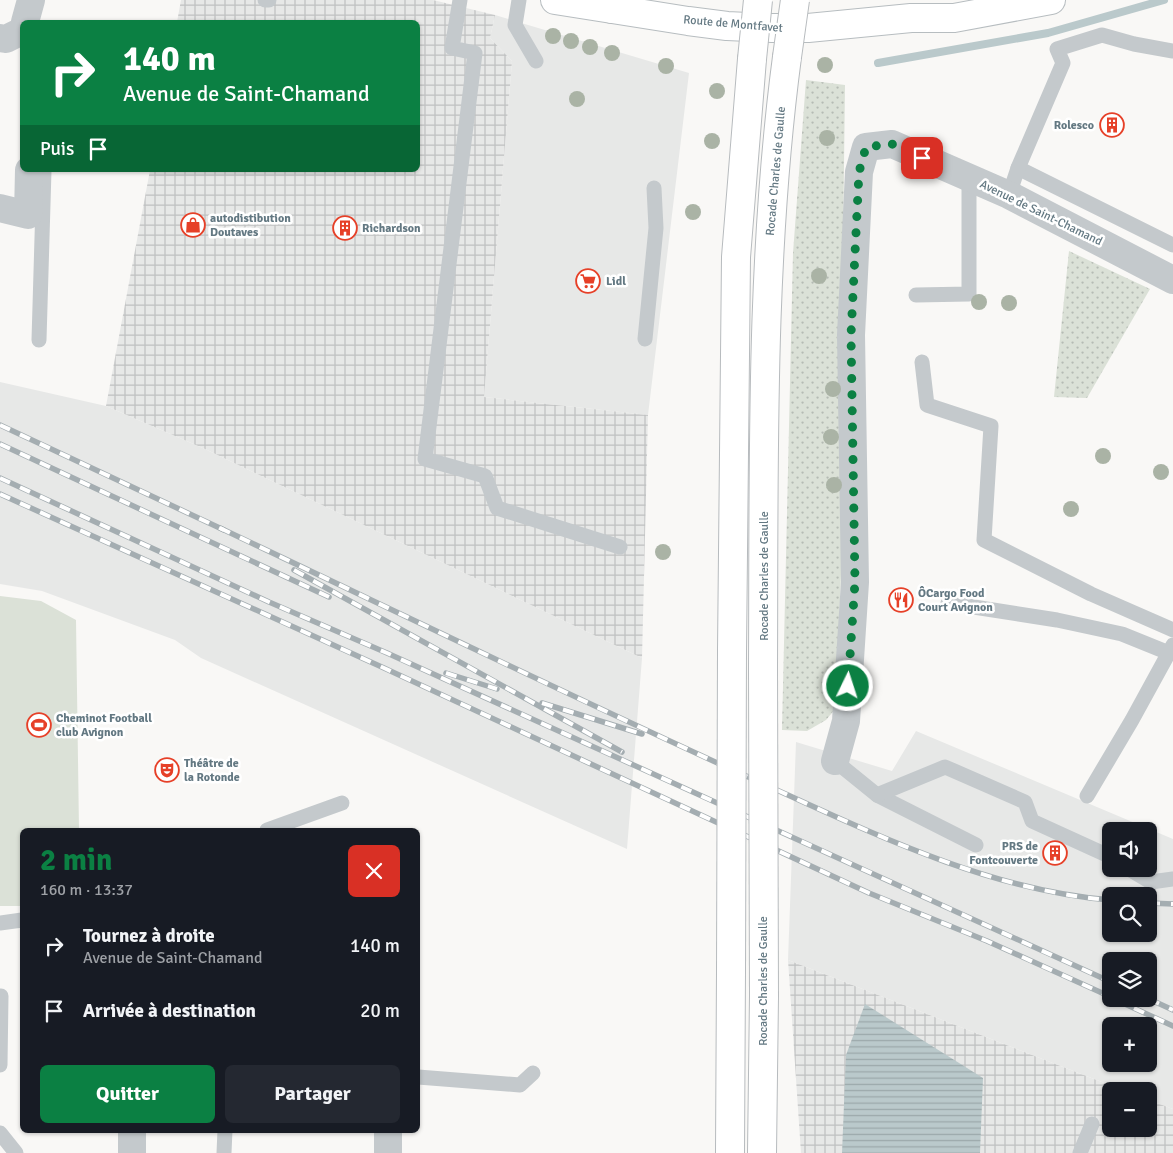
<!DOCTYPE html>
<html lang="fr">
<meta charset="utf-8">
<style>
:root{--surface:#171b24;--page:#242831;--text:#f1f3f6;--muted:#9ea1a6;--accent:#0b8043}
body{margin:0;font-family:Signika,sans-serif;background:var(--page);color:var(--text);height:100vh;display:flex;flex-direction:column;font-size:19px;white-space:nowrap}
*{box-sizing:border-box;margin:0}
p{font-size:16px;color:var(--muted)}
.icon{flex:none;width:28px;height:28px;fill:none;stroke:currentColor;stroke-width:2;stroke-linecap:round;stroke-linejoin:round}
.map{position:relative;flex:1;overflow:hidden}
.drawer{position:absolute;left:20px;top:828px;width:400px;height:305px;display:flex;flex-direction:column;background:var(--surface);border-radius:8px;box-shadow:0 1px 4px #0004}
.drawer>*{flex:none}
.top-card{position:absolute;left:20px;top:20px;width:400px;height:152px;border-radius:8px;box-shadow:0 1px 4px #0004;background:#0b8043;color:#fff;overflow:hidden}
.tools{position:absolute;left:1102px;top:822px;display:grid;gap:10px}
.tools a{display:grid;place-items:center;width:55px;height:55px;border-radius:8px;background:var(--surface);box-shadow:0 1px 4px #0004;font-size:25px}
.pin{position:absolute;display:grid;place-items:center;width:42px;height:42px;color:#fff;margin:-21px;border-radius:10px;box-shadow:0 2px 8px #0006}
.me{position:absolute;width:55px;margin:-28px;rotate:4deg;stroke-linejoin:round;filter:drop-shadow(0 0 4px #0008)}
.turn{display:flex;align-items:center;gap:18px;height:105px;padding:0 20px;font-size:22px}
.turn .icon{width:65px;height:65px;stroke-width:2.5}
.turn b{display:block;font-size:35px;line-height:42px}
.then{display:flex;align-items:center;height:48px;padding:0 20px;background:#0003;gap:10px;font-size:19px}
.round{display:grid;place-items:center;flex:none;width:52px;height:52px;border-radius:8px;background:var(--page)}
.head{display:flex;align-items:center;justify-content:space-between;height:85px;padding:0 20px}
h1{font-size:30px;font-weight:700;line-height:38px;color:var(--accent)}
.button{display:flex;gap:10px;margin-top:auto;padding:10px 20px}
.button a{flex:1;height:58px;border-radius:8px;background:var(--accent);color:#fff;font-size:20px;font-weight:700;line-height:58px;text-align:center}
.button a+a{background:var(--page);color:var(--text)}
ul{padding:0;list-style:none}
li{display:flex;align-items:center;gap:15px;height:65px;padding:0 20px}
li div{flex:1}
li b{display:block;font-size:19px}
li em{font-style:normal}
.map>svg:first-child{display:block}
.built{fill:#e7e8e7;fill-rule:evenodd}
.industrial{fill:url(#industrial-grid)}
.grass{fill:url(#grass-dots)}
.park{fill:#dbe1d7}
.water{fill:url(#water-rules)}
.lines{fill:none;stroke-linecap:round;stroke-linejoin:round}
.stream{stroke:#bac9cb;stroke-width:8}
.primary-casing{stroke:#b7bdc0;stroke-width:30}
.highway-casing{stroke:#b7bbbe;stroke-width:30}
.lane{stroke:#c4c9cc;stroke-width:15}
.street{stroke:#c4c9cc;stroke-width:28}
.primary{stroke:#fff;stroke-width:28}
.highway{stroke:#fff;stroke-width:28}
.rail-casing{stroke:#a4adb1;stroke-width:5.5}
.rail{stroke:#fff;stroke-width:4;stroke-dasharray:11;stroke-linecap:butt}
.highway-bridge-casing{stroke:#b7bbbe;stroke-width:30;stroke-linecap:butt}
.highway-bridge{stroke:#fff;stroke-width:28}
.tree{fill:#aab3a5}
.route{stroke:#0b8043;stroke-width:9;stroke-dasharray:0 16.2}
.labels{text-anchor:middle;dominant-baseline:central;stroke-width:5;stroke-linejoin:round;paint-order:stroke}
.street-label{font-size:12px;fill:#637882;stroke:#fff}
.poi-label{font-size:12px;font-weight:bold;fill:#637882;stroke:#fff;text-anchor:start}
</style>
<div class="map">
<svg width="1173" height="1153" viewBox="0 0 1173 1153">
<defs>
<pattern id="industrial-grid" width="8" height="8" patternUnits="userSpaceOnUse" patternTransform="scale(1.25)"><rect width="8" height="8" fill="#e7e8e7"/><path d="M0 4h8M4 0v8" fill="none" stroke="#bfc1c1"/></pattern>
<pattern id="grass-dots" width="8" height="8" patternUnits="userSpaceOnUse" patternTransform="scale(1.25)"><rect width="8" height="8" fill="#dbe1d7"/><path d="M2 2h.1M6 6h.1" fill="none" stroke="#b5bbb4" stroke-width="1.8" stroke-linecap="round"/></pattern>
<pattern id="water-rules" width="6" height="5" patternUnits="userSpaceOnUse" patternTransform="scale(1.25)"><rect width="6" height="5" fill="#bac9cb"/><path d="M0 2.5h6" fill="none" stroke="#9ba8aa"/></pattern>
</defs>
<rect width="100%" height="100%" fill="#f9f8f6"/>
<g class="built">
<polygon points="495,15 689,73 648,415 484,397 512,61 490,38"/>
<polygon points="0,382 106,406 205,449 642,658 627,849 201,658 175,640 42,591 0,584"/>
<path d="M916,731l257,108v270l-24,-9v-9h-24l-337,-131 8,-218 96,29zM1111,831h38v38h-38zM1111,896h38v38h-38zM1111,961h38v38h-38zM1111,1026h38v38h-38z"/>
</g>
<g class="industrial">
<polygon points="181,0 433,0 495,15 490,38 512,61 484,397 648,415 642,658 205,449 106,406 150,170 418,170 418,22 177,22"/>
<polygon points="788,960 1125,1091 1111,1091 1111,1129 1149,1129 1149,1100 1173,1109 1173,1153 801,1153"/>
</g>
<g class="grass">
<polygon points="806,80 845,85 842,328 843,521 836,708 826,720 807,731 782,730 793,253"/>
<polygon points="1069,251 1150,289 1087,398 1054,397"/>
</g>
<polygon class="park" points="0,596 41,601 76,620 79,830 22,830 22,906 0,906"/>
<polygon class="water" points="865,1004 983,1078 980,1153 842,1153 846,1055"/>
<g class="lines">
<polyline class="stream" points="878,63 1048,33 1164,0"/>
<g class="primary-casing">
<polyline id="primary" points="555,0 688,21 727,26 772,28 808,28 911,18 954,18 1051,0"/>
</g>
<g class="highway-casing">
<g id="highway">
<polyline points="591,0 612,9"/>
<polyline points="732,651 736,257 752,59"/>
<path d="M763,669c1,-205 -3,-409 24,-612"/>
<polyline points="730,1153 731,972"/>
<polyline points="762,1153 764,996"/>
</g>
</g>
<g class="lane">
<polyline points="265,0 269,0"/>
<polyline points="460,0 452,48 475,53 425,459 485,476 497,508 620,547"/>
<polyline points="519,0 515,25 536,61"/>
<polyline points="1018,168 1173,245"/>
<polyline points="1009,195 1018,168 1063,63 1057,49 1102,35 1134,44 1173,51"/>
<polyline points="916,295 969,294 969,178"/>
<polyline points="645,339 656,228 654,188"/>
<polyline points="39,340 44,170"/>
<polyline points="922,362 927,405 991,426 984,540 1091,594 1173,630"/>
<polyline points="948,603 1057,620 1122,634 1169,653"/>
<polyline points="835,761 877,795 976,845"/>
<polyline points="877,795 945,767 1025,802 1032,821 1111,857"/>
<polyline points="1087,796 1132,720 1173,645"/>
<polyline points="267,830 342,803"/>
<polyline points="1129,869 1151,882 1173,879"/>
<polyline points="0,923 22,920"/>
<polyline points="0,1065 1,996"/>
<polyline points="418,1077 520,1085 533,1073"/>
<polyline points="0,1133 16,1153"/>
<polyline points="224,1153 225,1130"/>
<polyline points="1080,1153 1092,1124"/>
</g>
<g class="street">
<polyline points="25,22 31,0"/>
<polyline points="0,38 6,39 22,31"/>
<polyline points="0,208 28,215 29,170"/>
<polyline points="835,761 846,721 855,582 851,335 859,172 866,147 892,144 1009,195 1173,280"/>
<polyline points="132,1153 132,1130"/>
<polyline points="388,1153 388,1130"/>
</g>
<use href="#primary" class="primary"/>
<use href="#highway" class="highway"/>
<g class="rail-casing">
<g id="rail">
<polyline points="0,425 224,530"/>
<polyline points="0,444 329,597"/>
<polyline points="0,478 269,602 387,653 1111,982"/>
<polyline points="0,494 384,668 869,893 987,941 1111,997"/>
<path d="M220,528c171,81 342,164 515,243 119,53 245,119 376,129"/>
<polyline points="294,570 622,752"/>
<polyline points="446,673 497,689"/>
<polyline points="542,703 642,734"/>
<polyline points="1149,903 1173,904"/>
<polyline points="1114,999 1173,1026"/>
<polyline points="1149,999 1173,1010"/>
</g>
</g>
<use href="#rail" class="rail"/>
<g class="highway-bridge-casing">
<g id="highway-bridge">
<polyline points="787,57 795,0"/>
<polyline points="752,59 758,0"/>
<polyline points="763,669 764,996"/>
<polyline points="731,972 732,651"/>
</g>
</g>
<use href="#highway-bridge" class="highway-bridge"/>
</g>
<g class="tree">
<circle cx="553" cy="36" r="8"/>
<circle cx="571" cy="41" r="8"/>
<circle cx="590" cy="47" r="8"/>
<circle cx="612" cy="53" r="8"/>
<circle cx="825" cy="65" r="8"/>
<circle cx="666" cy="66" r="8"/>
<circle cx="717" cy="91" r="8"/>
<circle cx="577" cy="99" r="8"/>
<circle cx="827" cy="138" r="8"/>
<circle cx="712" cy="141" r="8"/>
<circle cx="693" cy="212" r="8"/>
<circle cx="819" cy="276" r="8"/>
<circle cx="979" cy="302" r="8"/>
<circle cx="1009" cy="303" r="8"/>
<circle cx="833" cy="389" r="8"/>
<circle cx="831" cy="437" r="8"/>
<circle cx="1103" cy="456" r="8"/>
<circle cx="1161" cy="472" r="8"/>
<circle cx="834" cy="485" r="8"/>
<circle cx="1071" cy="509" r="8"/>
<circle cx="663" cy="552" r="8"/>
</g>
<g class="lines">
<polyline class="route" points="848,686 855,582 851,335 859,172 866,147 892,144 922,158"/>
</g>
<defs>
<g id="building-ring" transform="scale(1.25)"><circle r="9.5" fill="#fff" stroke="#e64028" stroke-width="1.5"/><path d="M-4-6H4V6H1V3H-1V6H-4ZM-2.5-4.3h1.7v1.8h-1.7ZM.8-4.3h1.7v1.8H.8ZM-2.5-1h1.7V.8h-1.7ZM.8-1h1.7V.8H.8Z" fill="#e64028"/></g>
<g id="shop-ring" transform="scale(1.25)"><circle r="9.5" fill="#fff" stroke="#e64028" stroke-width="1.5"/><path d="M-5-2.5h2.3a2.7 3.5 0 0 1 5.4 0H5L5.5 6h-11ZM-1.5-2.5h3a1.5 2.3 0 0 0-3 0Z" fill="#e64028"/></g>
<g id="supermarket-ring" transform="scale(1.25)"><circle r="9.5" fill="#fff" stroke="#e64028" stroke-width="1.5"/><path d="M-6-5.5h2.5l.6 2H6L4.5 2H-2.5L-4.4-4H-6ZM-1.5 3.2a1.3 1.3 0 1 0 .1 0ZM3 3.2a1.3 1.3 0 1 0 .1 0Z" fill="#e64028"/></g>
<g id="restaurant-ring" transform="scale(1.25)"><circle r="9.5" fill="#fff" stroke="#e64028" stroke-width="1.5"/><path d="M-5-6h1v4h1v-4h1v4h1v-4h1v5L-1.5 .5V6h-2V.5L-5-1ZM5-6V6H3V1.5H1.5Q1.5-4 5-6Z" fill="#e64028"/></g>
<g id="stadium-ring" transform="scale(1.25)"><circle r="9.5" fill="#fff" stroke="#e64028" stroke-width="1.5"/><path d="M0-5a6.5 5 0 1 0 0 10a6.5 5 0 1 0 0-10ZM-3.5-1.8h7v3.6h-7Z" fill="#e64028"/></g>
<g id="theatre-ring" transform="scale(1.25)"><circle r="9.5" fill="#fff" stroke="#e64028" stroke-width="1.5"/><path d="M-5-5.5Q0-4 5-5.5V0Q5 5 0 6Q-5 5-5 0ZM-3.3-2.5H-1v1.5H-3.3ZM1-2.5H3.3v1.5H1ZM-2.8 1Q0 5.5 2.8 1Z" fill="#e64028"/></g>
</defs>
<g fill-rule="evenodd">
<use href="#building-ring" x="1112" y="125"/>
<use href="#shop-ring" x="193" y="225"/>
<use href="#building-ring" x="345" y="228"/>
<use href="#supermarket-ring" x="588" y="281"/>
<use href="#restaurant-ring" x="901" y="600"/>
<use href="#stadium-ring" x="39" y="725"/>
<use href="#theatre-ring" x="167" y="770"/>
<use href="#building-ring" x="1055" y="853"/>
</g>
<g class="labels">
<g class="street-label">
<text transform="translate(733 24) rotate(5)">Route de Montfavet</text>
<text transform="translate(776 171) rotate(-85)">Rocade Charles de Gaulle</text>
<text transform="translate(1041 213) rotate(26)">Avenue de Saint-Chamand</text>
<text transform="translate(764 576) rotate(-90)">Rocade Charles de Gaulle</text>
<text transform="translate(763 981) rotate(-90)">Rocade Charles de Gaulle</text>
</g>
<g class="poi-label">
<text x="1094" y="125" text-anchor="end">Rolesco</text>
<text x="210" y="218">autodistibution<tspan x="210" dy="14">Doutaves</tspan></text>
<text x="362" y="228">Richardson</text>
<text x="606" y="281">Lidl</text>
<text x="918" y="593">ÔCargo Food<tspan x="918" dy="14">Court Avignon</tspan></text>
<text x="56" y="718">Cheminot Football<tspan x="56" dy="14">club Avignon</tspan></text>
<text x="184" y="763">Théâtre de<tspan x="184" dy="14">la Rotonde</tspan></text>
<text x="1038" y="846" text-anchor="end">PRS de<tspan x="1038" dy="14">Fontcouverte</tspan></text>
</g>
</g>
</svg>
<div class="tools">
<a><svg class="icon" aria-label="sound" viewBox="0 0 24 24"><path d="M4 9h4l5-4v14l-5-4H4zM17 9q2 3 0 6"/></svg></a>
<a><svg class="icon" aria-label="search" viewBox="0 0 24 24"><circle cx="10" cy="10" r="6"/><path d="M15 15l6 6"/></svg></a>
<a><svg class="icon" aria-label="layers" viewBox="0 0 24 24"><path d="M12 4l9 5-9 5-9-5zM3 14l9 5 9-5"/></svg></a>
<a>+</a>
<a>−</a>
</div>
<div class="pin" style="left:922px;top:158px;background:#d93025"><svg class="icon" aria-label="arrive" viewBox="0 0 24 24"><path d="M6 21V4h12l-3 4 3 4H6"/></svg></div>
<svg class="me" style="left:848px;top:686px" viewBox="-20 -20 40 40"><circle r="17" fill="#0b8043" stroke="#fff" stroke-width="3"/><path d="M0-11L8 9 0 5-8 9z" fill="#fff"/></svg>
<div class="top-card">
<div class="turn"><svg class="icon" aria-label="right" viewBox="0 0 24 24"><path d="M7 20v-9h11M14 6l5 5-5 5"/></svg><div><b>140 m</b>Avenue de Saint-Chamand</div></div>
<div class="then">Puis<svg class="icon" aria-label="arrive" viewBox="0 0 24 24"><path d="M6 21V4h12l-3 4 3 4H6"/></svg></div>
</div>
<section class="drawer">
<div class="head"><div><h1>2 min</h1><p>160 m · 13:37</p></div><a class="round" style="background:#d93025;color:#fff"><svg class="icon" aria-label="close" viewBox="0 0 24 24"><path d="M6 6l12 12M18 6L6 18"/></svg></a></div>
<ul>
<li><svg class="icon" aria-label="right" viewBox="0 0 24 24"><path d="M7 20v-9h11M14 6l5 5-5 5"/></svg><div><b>Tournez à droite</b><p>Avenue de Saint-Chamand</p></div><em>140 m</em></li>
<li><svg class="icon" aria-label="arrive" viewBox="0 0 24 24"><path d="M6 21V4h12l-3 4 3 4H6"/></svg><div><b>Arrivée à destination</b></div><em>20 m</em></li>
</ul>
<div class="button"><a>Quitter</a><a>Partager</a></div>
</section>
</div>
